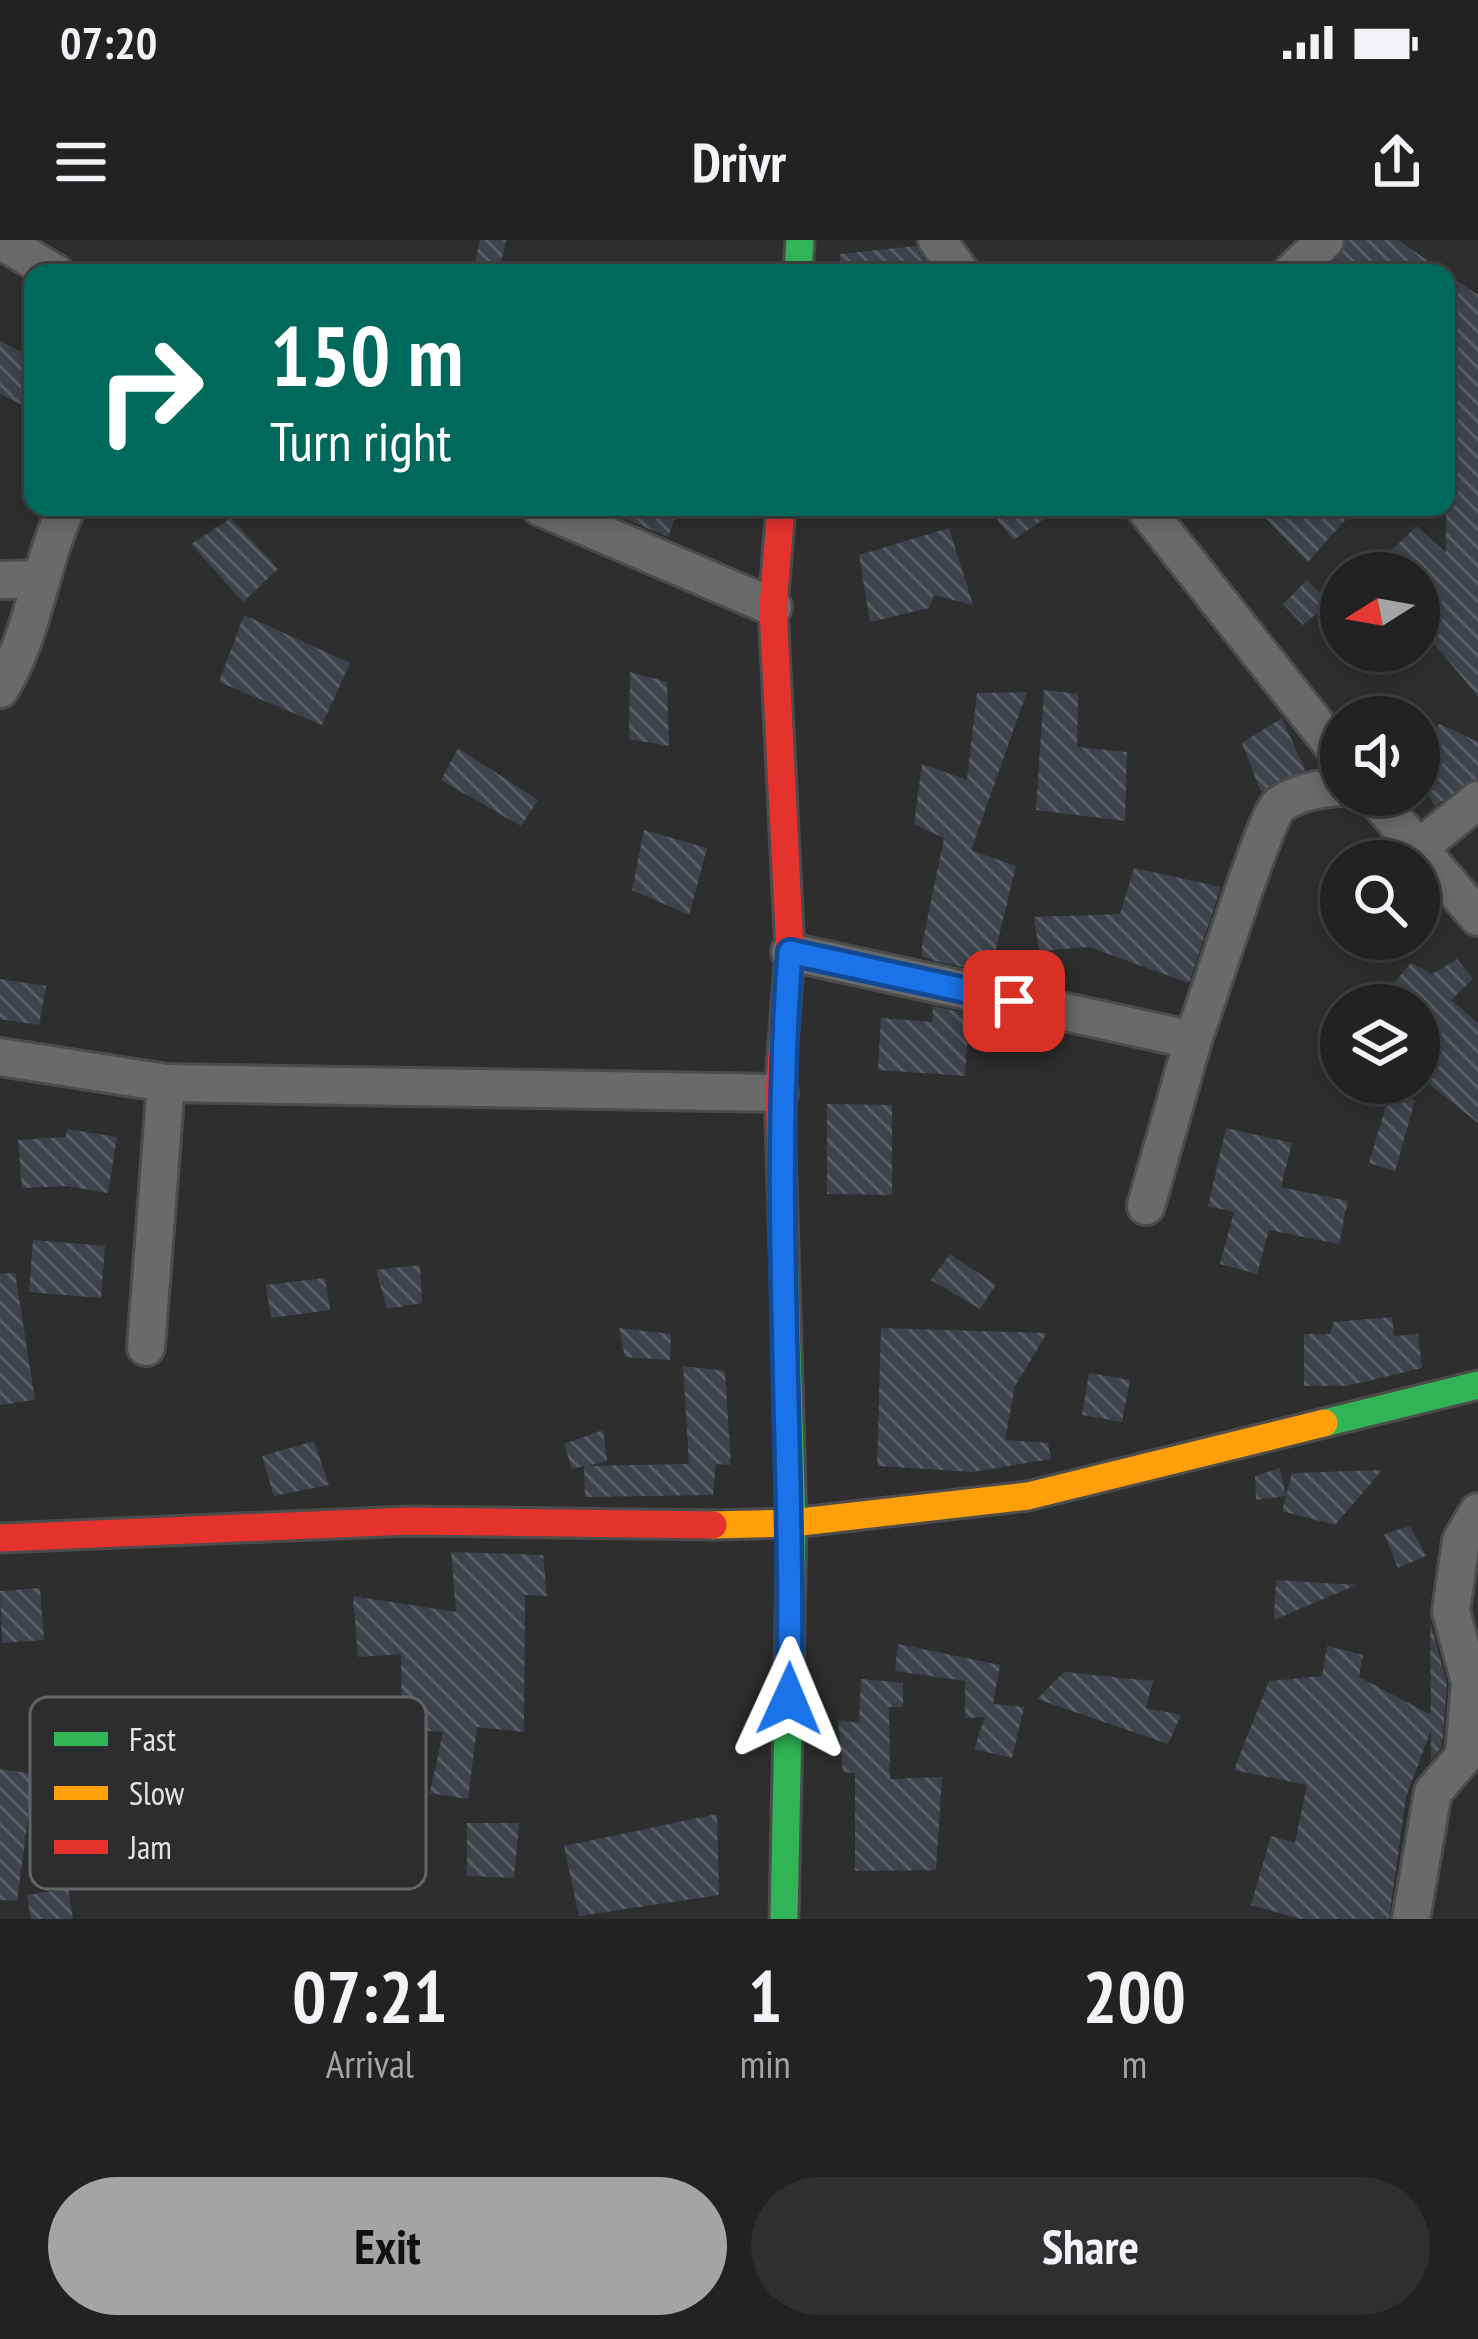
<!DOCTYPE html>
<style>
:root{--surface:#222223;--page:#2e2f30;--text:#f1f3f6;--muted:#a2a4a6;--line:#3f3f41;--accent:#a4a4a5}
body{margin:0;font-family:"PT Sans Narrow",sans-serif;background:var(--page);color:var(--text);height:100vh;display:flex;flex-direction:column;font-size:45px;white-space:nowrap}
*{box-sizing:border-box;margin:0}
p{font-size:39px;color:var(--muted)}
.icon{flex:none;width:66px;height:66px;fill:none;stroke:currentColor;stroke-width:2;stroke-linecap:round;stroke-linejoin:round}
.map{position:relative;height:1679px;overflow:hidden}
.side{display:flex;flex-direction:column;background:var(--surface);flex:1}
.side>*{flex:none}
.banner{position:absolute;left:24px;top:24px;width:1431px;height:252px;border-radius:24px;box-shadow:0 6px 18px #0003,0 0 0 3px var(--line);background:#00695c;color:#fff;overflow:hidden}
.needle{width:78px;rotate:259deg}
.controls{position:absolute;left:1320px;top:312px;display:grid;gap:24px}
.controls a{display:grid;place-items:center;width:120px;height:120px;border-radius:50%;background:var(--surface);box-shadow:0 6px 18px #0003,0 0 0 3px var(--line);font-size:60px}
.pin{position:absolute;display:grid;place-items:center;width:102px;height:102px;color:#fff;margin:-51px;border-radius:24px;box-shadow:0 6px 18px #0006}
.me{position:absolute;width:132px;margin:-66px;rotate:1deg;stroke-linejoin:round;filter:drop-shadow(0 0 9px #0008)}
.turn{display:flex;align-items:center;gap:42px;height:252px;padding:0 48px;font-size:54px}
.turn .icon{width:156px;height:156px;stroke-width:2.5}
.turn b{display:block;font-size:84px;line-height:102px}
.eta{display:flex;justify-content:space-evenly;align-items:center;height:204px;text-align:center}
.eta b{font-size:72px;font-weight:700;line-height:84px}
.cta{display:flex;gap:24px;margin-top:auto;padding:24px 48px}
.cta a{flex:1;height:138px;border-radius:72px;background:var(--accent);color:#111;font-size:48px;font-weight:700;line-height:138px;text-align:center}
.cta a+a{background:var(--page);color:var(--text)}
.status{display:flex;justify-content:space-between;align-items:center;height:84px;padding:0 60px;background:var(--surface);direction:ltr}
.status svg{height:33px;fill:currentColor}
header{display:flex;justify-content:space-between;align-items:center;height:156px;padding:0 48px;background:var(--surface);font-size:54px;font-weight:700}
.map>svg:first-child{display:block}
.building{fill:url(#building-back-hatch)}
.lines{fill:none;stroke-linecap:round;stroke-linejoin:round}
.street-casing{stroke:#4c4c4d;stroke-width:42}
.fast-casing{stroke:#4c4c4d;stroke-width:33}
.slow-casing{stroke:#4c4c4d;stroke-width:33}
.jam-casing{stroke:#4c4c4d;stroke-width:33}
.street{stroke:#6a6a6b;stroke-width:36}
.fast{stroke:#30b455;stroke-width:27}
.slow{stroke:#ff9f0a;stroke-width:27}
.jam{stroke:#e5322d;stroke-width:27}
.route-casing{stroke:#114b97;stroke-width:30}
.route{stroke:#1a73e8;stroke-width:21}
.key{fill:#2d2d30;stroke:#646466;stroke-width:3}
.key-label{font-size:33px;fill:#e3e3e5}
</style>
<div class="status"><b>07:20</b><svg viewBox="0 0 49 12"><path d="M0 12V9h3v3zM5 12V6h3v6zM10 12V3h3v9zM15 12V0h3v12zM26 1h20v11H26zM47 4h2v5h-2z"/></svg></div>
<header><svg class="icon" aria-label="menu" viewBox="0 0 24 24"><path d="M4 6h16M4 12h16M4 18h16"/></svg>Drivr<svg class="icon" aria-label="share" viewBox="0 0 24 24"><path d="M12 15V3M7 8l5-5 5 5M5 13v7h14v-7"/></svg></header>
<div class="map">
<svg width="1478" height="1679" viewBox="0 0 1478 1679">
<defs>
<pattern id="building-back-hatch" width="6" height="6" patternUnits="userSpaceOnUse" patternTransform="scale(3)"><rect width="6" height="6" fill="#3e434b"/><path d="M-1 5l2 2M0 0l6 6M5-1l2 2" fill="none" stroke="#5a5e65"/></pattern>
</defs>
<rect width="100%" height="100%" fill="#2e2e2f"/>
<g class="building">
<polygon points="480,0 506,0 500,28 475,23"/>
<polygon points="1347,0 1398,0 1478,55 1478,456 1419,386 1419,333 1368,333 1417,286 1446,313 1446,33 1354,33 1336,20"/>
<polygon points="916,6 925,22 910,33 841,33 840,14"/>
<polygon points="0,101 33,118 33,144 22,165 0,154"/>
<polygon points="597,267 679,267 668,297"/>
<polygon points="987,267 1062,267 1013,300"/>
<polygon points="1254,267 1357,267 1308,322"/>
<polygon points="231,278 278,329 243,362 191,304"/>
<polygon points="949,288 973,365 934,355 929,368 870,382 859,315"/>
<polygon points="1307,340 1329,363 1303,385 1283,364"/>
<polygon points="244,375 350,423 322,485 219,442"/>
<polygon points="630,432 667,442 669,506 629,499"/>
<polygon points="1044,450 1078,454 1077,507 1127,512 1125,581 1036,570"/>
<polygon points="1027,452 971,610 1016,626 990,733 935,721 922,716 922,705 944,598 914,584 922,524 967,540 977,453"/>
<polygon points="1282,478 1305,530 1261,552 1242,503"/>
<polygon points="1440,484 1478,502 1478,538 1435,566 1419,540 1419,501"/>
<polygon points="458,508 538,560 521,586 441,540"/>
<polygon points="644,590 707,608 689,675 632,650"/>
<polygon points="1134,628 1221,647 1189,743 1089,707 1039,711 1034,677 1120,674"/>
<polygon points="1457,719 1473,739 1451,760 1478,783 1478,883 1419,836 1419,765 1375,765 1411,723 1432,734"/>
<polygon points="0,739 46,746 39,785 0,779"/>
<polygon points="933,766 969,774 965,836 878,830 881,778 932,782"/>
<polygon points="1390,852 1415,860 1395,931 1369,923"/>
<polygon points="827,864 892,865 892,955 827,954"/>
<polygon points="1226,888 1292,903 1281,947 1348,961 1339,1004 1269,990 1257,1034 1220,1024 1234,972 1208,966"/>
<polygon points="67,889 117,897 108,953 66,946 22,948 18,900 66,897"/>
<polygon points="33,1000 105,1006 101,1058 29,1052"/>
<polygon points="950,1014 996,1045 980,1069 931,1040"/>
<polygon points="420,1025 422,1063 387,1069 376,1030"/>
<polygon points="15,1033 35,1160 0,1165 0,1034"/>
<polygon points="325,1038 330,1070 271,1078 266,1045"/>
<polygon points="1392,1077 1394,1096 1418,1094 1422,1128 1347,1146 1304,1146 1304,1094 1330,1094 1334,1082"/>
<polygon points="619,1088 671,1094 670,1120 625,1117"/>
<polygon points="881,1088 1047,1093 1015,1146 1005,1200 1048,1203 1051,1219 973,1232 877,1226"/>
<polygon points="683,1126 725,1131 731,1225 716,1224 713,1255 585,1257 584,1226 572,1229 564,1204 603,1190 607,1221 586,1226 689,1224"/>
<polygon points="1089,1133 1130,1140 1122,1182 1082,1175"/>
<polygon points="314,1201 329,1245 274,1256 262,1216"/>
<polygon points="1280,1228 1286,1256 1256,1260 1255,1236"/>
<polygon points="1382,1230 1335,1285 1282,1271 1292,1233"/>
<polygon points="1410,1286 1426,1316 1398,1328 1384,1294"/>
<polygon points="451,1312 543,1315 547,1356 525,1355 524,1492 477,1487 468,1559 430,1553 443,1492 402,1489 401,1414 358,1417 353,1356 456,1372"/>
<polygon points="1276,1340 1356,1345 1274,1380"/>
<polygon points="40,1348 44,1400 2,1403 0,1351"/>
<polygon points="1430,1381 1447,1444 1442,1507 1431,1520 1431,1490 1406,1557 1389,1679 1301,1679 1251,1665 1271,1596 1295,1603 1307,1545 1234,1530 1269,1441 1322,1436 1327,1406 1363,1415 1359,1437 1431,1475"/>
<polygon points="898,1404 1000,1425 993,1464 1024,1467 1012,1518 974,1509 985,1477 965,1478 965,1441 895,1431"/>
<polygon points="1064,1432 1153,1441 1146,1468 1181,1475 1168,1504 1037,1459"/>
<polygon points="861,1439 903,1443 903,1467 889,1467 890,1539 942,1537 936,1630 855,1631 855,1533 843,1532 838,1480 859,1483"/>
<polygon points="0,1529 34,1534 17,1661 0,1660"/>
<polygon points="717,1574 719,1655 579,1676 564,1606"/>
<polygon points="467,1583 519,1583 514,1638 467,1636"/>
<polygon points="68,1648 73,1679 31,1679 27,1655"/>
</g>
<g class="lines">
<g class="street-casing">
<g id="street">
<polyline points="0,0 55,33"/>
<polyline points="937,0 961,33"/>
<polyline points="1291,33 1325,0"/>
<polyline points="540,267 773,367"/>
<polyline points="1144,267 1341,516"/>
<polyline points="0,340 38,339"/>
<path d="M0,449c34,-54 39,-124 67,-182"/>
<polyline points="1373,555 1478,677"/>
<polyline points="1420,607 1478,560"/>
<path d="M790,712l403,88c12,-32 73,-226 86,-235 18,-12 41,-17 62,-18"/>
<polyline points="0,817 166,843 779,853"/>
<polyline points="1146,966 1193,800"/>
<polyline points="146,1107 166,843"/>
<polyline points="1411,1679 1433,1552 1464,1516 1470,1442 1451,1371 1461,1301 1478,1272"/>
</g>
</g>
<g class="fast-casing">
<g id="fast">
<polyline points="798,33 800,0"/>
<polyline points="783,974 792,1283 784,1679"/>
<polyline points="1324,1183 1478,1145"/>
</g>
</g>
<g class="slow-casing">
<polyline id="slow" points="713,1285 792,1283 1028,1256 1324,1183"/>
</g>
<g class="jam-casing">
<g id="jam">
<polyline points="781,267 773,367 790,712 779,853 783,974"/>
<polyline points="0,1298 409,1281 713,1285"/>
</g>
</g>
<use href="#street" class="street"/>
<use href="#fast" class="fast"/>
<use href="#slow" class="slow"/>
<use href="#jam" class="jam"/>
</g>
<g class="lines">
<g class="route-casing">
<path id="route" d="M789,1459c5,-249 -18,-498 1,-747l224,49"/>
</g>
<use href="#route" class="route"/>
</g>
<rect x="30" y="1457" width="396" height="192" rx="18" class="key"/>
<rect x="54" y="1492" width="54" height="14" fill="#30b455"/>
<rect x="54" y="1546" width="54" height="14" fill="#ff9f0a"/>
<rect x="54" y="1600" width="54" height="14" fill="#e5322d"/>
<g class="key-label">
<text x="129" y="1511">Fast</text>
<text x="129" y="1565">Slow</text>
<text x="129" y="1619">Jam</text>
</g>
</svg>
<div class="controls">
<a><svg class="needle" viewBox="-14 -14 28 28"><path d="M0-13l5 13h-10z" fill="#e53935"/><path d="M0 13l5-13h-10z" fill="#a2a4a6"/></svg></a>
<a><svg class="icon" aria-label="sound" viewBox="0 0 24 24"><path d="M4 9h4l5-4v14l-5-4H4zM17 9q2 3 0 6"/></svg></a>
<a><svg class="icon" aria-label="search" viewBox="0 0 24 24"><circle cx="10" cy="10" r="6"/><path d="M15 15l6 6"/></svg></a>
<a><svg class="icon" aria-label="layers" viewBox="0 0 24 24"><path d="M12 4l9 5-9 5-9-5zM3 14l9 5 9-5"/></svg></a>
</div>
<div class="pin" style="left:1014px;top:761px;background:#d93025"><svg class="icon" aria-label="arrive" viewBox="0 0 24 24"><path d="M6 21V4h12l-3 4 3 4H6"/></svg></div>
<svg class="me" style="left:789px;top:1459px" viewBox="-20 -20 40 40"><path d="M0-17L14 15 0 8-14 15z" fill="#1a73e8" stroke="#fff" stroke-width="4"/></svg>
<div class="banner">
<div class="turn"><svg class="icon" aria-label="right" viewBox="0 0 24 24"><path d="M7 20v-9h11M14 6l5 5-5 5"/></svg><div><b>150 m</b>Turn right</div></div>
</div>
</div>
<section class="side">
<div class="eta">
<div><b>07:21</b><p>Arrival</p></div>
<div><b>1</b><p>min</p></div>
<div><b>200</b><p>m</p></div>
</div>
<div class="cta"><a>Exit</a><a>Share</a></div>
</section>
